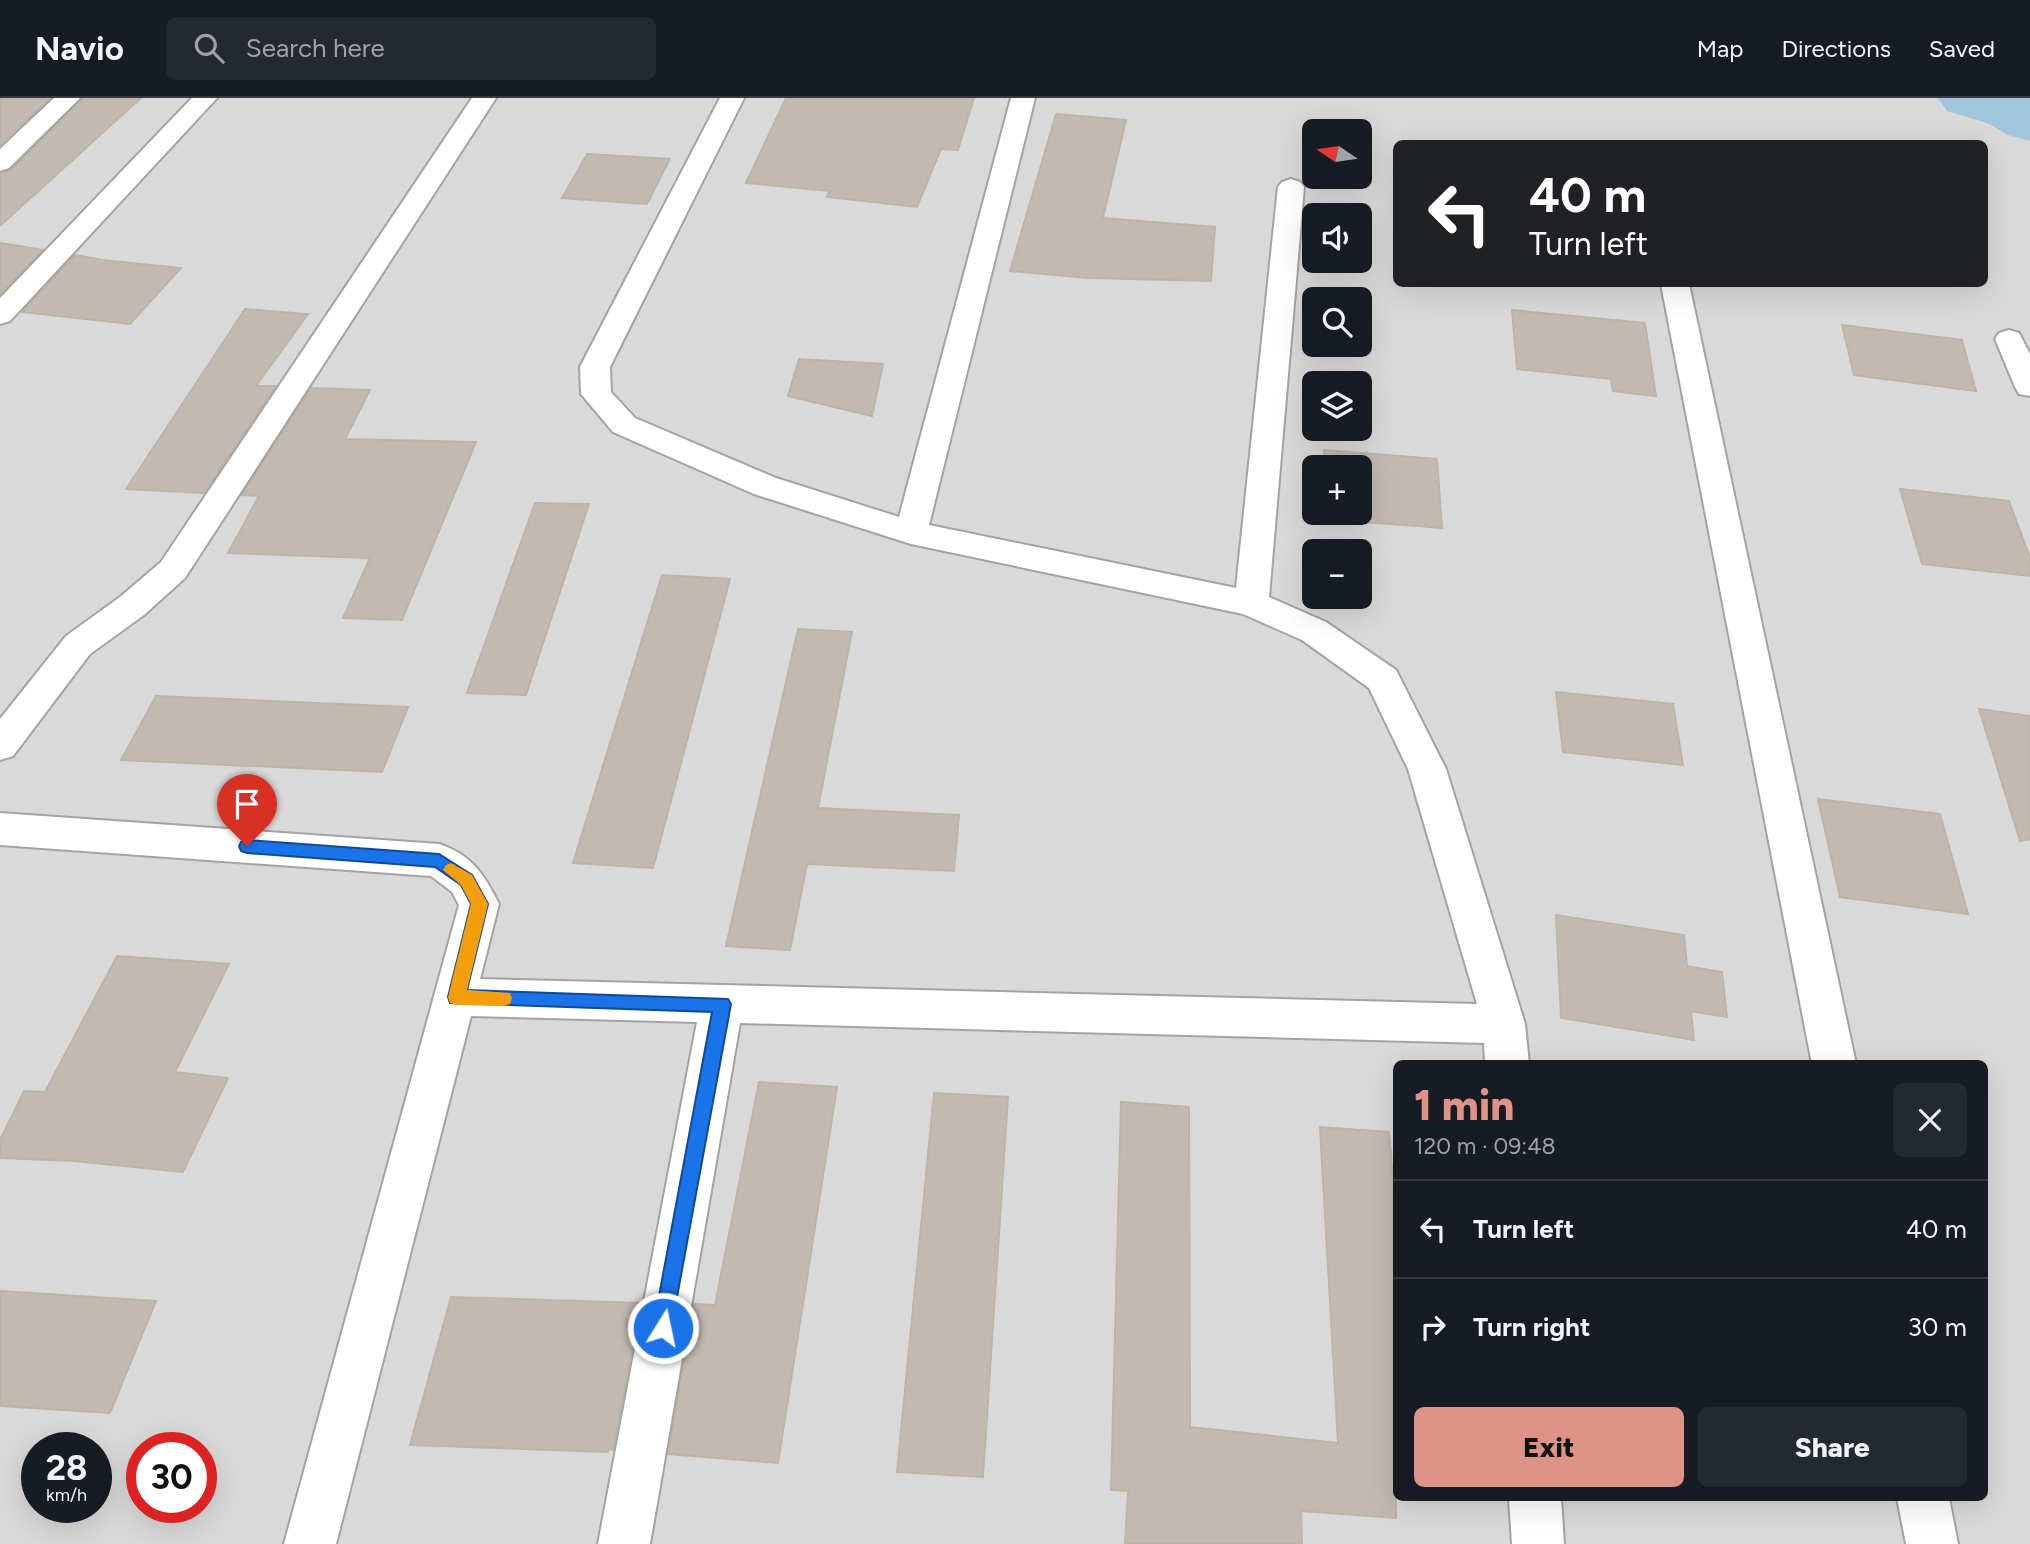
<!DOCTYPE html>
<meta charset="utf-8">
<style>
:root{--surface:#171b24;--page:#242831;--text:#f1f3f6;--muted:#9ea1a6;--line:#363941;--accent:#de9387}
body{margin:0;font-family:Figtree,sans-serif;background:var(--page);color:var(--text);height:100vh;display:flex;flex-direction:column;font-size:26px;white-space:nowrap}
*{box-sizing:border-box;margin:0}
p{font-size:23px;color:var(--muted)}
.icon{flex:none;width:38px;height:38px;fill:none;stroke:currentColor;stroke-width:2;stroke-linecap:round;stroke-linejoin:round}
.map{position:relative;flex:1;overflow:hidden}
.panel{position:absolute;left:1393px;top:962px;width:595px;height:441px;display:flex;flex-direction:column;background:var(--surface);border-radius:10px;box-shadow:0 7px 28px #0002}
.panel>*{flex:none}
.top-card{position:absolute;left:1393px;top:42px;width:595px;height:147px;border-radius:10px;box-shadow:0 7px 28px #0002;background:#202124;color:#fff;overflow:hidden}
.needle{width:46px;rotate:283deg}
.buttons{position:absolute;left:1302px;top:21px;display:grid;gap:14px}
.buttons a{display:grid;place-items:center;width:70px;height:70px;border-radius:10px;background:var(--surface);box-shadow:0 7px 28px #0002;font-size:35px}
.speed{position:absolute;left:21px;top:1334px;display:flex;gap:14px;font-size:35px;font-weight:700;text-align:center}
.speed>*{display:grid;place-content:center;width:91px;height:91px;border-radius:50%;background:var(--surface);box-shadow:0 7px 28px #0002;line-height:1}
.speed small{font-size:18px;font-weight:400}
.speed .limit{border:10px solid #d22;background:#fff;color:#111}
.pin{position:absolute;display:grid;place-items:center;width:60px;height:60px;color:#fff;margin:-72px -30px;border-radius:50% 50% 50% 0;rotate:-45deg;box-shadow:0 0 7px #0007}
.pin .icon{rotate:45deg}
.me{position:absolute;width:77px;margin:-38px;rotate:10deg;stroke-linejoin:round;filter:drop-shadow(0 0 5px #0008)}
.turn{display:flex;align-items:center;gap:24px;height:147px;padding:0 21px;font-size:32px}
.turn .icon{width:91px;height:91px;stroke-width:2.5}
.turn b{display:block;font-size:49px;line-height:60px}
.round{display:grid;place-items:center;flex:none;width:74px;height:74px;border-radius:10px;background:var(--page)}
.summary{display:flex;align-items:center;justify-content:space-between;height:119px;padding:0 21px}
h1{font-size:42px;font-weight:800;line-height:52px;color:var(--accent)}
.primary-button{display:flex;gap:14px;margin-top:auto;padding:14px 21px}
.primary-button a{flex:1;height:80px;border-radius:10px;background:var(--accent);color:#111;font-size:28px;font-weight:800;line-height:80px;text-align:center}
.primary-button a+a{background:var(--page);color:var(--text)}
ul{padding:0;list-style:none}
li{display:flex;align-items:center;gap:21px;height:98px;padding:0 21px;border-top:2px solid var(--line)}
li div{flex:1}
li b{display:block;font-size:26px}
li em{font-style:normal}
header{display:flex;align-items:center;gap:42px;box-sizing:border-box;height:98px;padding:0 35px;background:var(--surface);border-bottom:2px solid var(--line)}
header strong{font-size:33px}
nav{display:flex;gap:38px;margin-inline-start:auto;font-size:24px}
.search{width:490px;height:63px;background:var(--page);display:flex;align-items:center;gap:18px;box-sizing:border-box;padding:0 24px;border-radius:10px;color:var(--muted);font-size:26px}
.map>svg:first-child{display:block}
.residential{fill:#dad9d9;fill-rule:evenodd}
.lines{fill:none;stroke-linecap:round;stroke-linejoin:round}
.river{fill:#a1c6dc;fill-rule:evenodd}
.building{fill:#c2bab1;stroke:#bfb4a4;stroke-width:2}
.minor-casing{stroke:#a3a3a3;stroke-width:4}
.minor{fill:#fff;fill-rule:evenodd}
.route{fill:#1a73e8;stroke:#114b97;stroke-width:2}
.slow{fill:#f59e0b}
</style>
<header>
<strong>Navio</strong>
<div class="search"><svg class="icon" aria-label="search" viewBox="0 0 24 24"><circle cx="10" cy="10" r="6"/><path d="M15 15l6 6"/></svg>Search here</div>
<nav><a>Map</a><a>Directions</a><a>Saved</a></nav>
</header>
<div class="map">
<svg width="2030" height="1446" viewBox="0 0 2030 1446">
<rect width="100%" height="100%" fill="#edebe1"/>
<path class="residential" d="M0,0h2030v1446h-2030zM1314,33h46v46h-46zM1396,46h588v140h-588zM1314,117h46v46h-46zM1314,201h46v46h-46zM1314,285h46v46h-46zM1314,369h46v46h-46zM1314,453h46v46h-46zM1396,966h588v434h-588zM37,1349h59v60h-59zM142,1349h59v60h-59z"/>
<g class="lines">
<polygon class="river" points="1938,0 2030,0 2030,43 2008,37 1987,25 1947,13"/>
</g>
<g class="building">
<polygon points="0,0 50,0 0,47"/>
<polygon points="83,0 141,0 0,128 0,75 11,72"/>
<polygon points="786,0 974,0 958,52 941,51 917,109 827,99 830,93 746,85"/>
<polygon points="1056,16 1126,22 1103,120 1215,129 1211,183 1088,180 1010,173"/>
<polygon points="587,56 670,61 647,106 562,100"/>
<polygon points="0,145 43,152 0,196"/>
<polygon points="75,157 102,162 181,170 130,226 22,214"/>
<polygon points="245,211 308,216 256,288 276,288 204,395 126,391"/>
<polygon points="1512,212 1645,225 1656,298 1613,293 1611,281 1517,271"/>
<polygon points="1842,227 1962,242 1976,293 1854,277"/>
<polygon points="799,261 883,266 872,318 788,298"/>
<polygon points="311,290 370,292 345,341 476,344 402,522 343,520 370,460 228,455 259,398 242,397"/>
<polygon points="1324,352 1437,361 1442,430 1325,421 1325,415 1360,415 1360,369 1325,369"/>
<polygon points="1900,391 2009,403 2030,460 2030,478 1922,466"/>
<polygon points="535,405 589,406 526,597 467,595"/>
<polygon points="662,477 730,481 653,770 573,765"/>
<polygon points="798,531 852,534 818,710 959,717 954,773 807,766 790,852 726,848"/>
<polygon points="1556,594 1673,606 1683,667 1563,654"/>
<polygon points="156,598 408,609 382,674 121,662"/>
<polygon points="1979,611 2030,618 2030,741 2020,743"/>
<polygon points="1818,701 1940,716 1968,816 1840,799"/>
<polygon points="1556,817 1684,837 1687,868 1722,874 1727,919 1691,913 1694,942 1561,920"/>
<polygon points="117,858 229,866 175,974 228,980 183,1074 74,1063 0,1060 0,1042 24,993 45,994"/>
<polygon points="759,984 837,989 778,1365 668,1356 694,1206 715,1207"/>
<polygon points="934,995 1008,999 983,1379 897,1374"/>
<polygon points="1121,1004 1189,1009 1190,1329 1338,1345 1320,1029 1389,1034 1396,1115 1396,1420 1301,1413 1302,1446 1125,1446 1128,1393 1111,1392"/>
<polygon points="0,1193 156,1203 110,1315 0,1308"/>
<polygon points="451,1199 641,1205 613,1352 609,1351 608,1354 410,1347"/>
</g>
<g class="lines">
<g class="minor-casing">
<g id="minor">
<polygon points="54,0 80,0 9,70 0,73 0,51"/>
<polygon points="192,0 217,0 10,223 0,226 0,200"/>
<polygon points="472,0 496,0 185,480 144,517 90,556 13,658 0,662 0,621 66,538 120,499 161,464"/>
<path d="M720,0h24l-134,269 1,25 24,26 141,60 123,39 112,-419h24l-106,427 307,63 42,-401 4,-5 9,-3 9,3 4,5 -35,410 57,25 70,48 50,99 79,255 4,40h-44l-1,-21 -744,-20 -90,521h-52l99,-522 -226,-6 -135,528h-52l175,-639 -7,-13 -21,-16 -431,-31v-32l439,31c33,11 45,30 60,60l-19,75 997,25 -69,-235 -39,-81 -67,-48 -59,-26 -332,-70 -157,-50 -141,-62 -32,-38 -1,-27z"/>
<polygon points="1661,186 1689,186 1856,966 1812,966"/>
<polygon points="2009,232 2019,235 2030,256 2030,298 2019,296 2015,289 1995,241 1999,235"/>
<polygon points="1509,1400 1561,1400 1564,1446 1512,1446"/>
<polygon points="1897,1400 1949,1400 1958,1446 1906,1446"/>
</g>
</g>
<use href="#minor" class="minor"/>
</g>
<polygon class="route" points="247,742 439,756 472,777 488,806 467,892 728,901 731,906 670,1237 663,1240 656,1237 653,1230 712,914 450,905 448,899 471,806 461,787 435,769 247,755 241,753 239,748 241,744"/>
<polygon class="slow" points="451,765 472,777 488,806 467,892 510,895 512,900 510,906 504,908 456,907 450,905 448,899 471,806 461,787 443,772 446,767"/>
</svg>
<div class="buttons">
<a><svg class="needle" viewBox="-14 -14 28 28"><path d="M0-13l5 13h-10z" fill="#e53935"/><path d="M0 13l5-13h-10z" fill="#9ea1a6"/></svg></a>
<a><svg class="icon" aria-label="sound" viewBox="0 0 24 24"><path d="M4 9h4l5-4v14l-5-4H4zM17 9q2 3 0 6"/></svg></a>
<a><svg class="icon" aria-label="search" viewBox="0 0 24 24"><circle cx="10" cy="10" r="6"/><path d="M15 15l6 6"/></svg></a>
<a><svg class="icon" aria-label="layers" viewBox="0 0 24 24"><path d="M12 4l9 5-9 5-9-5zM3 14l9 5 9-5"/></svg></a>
<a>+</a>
<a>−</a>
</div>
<div class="speed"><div>28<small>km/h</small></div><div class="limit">30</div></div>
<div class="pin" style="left:247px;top:748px;background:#d93025"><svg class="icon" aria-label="arrive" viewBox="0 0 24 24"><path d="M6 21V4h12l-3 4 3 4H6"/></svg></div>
<svg class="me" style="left:663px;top:1230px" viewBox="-20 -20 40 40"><circle r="17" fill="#1a73e8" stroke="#fff" stroke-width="3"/><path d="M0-11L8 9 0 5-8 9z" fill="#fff"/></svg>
<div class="top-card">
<div class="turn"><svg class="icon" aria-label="left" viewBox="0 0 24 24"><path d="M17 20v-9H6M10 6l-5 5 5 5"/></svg><div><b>40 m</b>Turn left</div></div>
</div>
<section class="panel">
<div class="summary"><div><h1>1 min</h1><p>120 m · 09:48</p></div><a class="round"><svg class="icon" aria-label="close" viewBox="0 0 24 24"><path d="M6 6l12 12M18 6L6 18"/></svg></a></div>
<ul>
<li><svg class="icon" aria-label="left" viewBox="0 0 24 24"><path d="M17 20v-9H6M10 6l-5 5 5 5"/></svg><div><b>Turn left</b></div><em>40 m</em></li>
<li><svg class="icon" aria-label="right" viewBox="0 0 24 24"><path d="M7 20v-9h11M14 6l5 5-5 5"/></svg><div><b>Turn right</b></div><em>30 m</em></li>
</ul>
<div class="primary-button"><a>Exit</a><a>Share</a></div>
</section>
</div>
